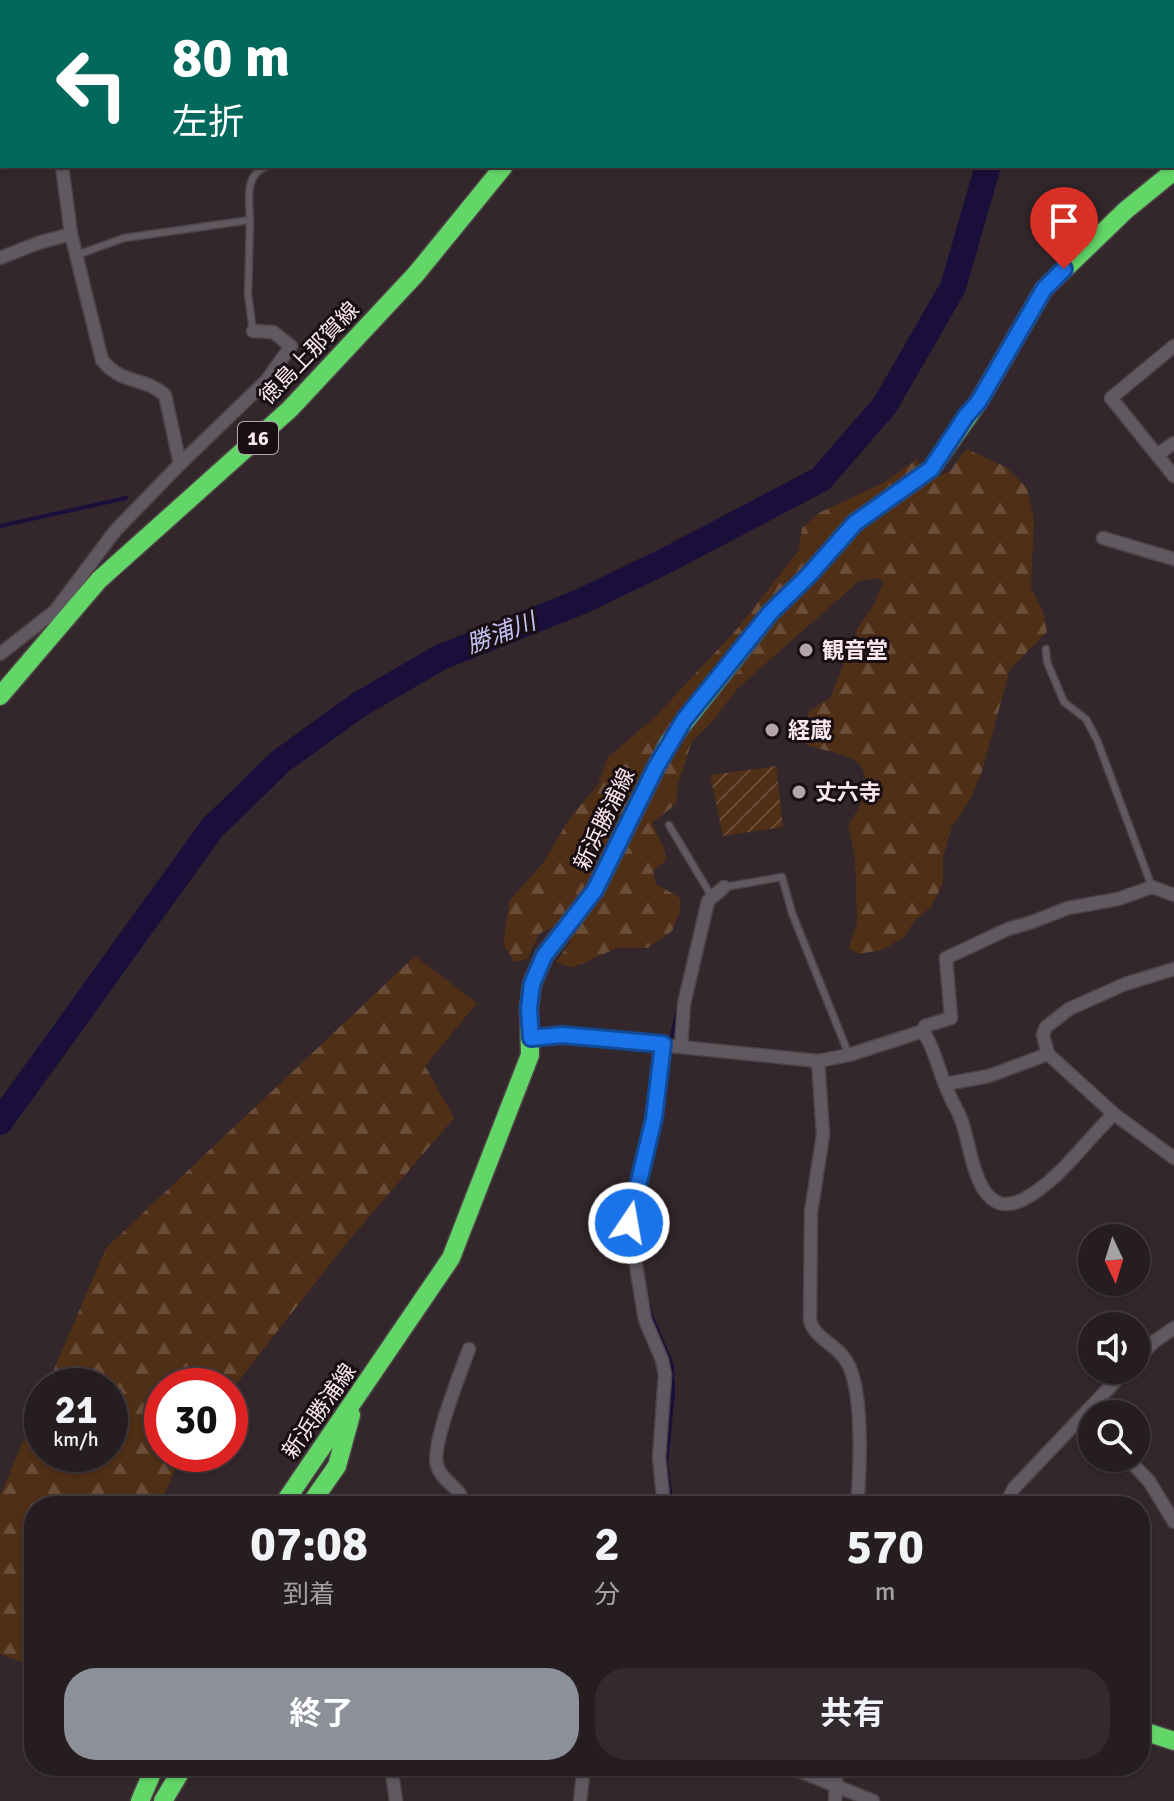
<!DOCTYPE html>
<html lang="ja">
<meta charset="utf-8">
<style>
:root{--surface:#261d21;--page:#322a2e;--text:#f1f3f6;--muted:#a4a2a5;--line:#423b3f;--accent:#8c9099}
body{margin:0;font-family:Signika,"Noto Sans JP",sans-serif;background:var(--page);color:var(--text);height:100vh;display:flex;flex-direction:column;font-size:30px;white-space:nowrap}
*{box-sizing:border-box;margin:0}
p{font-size:26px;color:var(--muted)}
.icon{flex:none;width:44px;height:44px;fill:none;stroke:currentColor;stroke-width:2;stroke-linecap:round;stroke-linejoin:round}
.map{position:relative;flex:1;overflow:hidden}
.sheet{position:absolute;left:24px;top:1496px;width:1126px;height:280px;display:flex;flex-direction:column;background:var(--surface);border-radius:32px;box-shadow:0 2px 6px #0004,0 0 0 2px var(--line)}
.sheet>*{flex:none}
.guide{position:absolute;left:0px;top:0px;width:1174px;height:168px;box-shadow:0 2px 6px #0004,0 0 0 2px var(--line);background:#00695c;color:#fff;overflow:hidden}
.needle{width:52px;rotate:176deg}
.controls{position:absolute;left:1078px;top:1224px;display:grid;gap:16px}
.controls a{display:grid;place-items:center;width:72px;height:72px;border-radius:50%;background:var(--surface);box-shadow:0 2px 6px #0004,0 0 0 2px var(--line);font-size:40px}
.speed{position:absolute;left:24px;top:1368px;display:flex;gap:16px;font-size:40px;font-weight:700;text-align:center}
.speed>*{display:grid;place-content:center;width:104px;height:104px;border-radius:50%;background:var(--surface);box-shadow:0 2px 6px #0004,0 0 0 2px var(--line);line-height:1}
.speed small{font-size:20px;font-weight:400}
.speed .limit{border:12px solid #d22;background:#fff;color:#111}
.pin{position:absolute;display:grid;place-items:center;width:68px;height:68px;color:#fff;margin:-82px -34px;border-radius:50% 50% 50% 0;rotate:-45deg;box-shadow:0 0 8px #0007}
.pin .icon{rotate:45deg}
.me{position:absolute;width:88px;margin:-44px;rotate:12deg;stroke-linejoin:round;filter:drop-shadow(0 0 6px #0008)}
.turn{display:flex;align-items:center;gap:28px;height:168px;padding:0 40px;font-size:36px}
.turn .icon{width:104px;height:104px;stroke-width:2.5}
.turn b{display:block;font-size:56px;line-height:68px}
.eta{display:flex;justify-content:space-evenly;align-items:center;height:136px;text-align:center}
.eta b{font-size:48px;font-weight:700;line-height:56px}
.primary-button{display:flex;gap:16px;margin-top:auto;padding:16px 40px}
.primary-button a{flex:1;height:92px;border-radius:32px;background:var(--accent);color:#fff;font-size:32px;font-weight:700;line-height:92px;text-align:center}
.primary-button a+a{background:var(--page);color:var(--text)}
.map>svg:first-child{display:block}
.forest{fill:url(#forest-firs)}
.garden{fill:url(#garden-furrows)}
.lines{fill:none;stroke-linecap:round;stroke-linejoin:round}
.stream{stroke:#1a0f3b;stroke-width:4}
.river{stroke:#1a0f3b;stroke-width:26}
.lane-casing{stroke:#4e4347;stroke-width:9}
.street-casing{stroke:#4e4347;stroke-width:15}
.fast-casing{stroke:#4e4347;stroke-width:21}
.jam-casing{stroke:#4e4347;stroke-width:21}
.lane{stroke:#605961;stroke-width:6}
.street{stroke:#605961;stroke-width:12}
.fast{stroke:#63d668;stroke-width:18}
.jam{stroke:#b3261e;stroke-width:18}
.route-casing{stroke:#114b97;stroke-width:20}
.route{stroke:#1a73e8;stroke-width:14}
.poi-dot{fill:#b4a4ab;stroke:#190e13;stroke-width:3}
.labels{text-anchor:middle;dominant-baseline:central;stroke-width:6;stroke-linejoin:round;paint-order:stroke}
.shield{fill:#190e13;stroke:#b6a7ad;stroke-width:2}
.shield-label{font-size:20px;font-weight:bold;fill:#fae8ef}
.street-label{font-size:22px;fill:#fae8ef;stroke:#190e13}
.poi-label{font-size:22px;font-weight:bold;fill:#fae8ef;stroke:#190e13;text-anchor:start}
.water-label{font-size:24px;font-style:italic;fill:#c3c2f4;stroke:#190e13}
</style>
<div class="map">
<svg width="1174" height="1801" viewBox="0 0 1174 1801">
<defs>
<pattern id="forest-firs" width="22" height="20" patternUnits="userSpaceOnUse" patternTransform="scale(2)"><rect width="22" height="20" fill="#4f2f16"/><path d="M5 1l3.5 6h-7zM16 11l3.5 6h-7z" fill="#694d38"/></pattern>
<pattern id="garden-furrows" width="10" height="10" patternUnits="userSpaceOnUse" patternTransform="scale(2)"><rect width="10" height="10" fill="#4f2f16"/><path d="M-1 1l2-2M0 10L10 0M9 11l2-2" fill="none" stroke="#694d38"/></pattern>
</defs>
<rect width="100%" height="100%" fill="#33272c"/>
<g class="forest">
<path d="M966,449l40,18 21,21 7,31 -3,69 12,24 4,20 -37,37 -28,102 -12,29 -18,26 -9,31v26l-12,24 -16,13 -11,17 -22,13 -25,4 -8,-6 8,-26 -2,-65 -7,-32c12,-16 29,-49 7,-64 -12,-9 -35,-11 -49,-16l-5,-15 8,-19 21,-13 28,-70 15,-22 10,-23 -5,-5 -19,3 -121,107 -27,35 -19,18 -14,43 -2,20 -24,19 12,26 2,11 -13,11 3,13 24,14v13l-8,20 -25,17h-30l-45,20 -16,-6 15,-20 -13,-18 -19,10 -12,25 -13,3 -11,-18 7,-44 34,-38 25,-43 29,-34 10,-28 47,-40 83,-89 61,-78 3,-22 17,-15 66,-31 32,-23 10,23 23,-11z"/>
<polygon points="415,956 477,1003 425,1066 454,1118 344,1246 230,1392 230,1386 162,1386 162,1454 182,1454 159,1506 34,1506 34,1667 0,1654 0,1496 42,1397 42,1454 110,1454 110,1386 47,1386 106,1248"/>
</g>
<polygon class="garden" points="776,766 783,827 723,836 710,775"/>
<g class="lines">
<g class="stream">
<polyline points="0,526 126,498"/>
<polyline points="667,1058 679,1004"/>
<polyline points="638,1243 636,1221 638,1208"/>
<polyline points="648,1303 651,1315 672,1365 673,1393 666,1464 672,1506"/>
</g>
<g class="river">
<polyline points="1004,0 1004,2"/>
<polyline points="0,1122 212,828 281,761 360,704 441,657 580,602 665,561 821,479 885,405 953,287 988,166"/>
</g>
<g class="lane-casing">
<g id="lane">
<polyline points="250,220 248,295 253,331"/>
<path d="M77,255l47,-17 126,-18c-1,-21 -6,-46 18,-54"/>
<polyline points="1046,649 1047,662 1064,702 1086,719 1097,740 1152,887"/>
<polyline points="669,825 712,897"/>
<polyline points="725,887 782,877 792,913 849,1055"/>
</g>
</g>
<g class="street-casing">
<g id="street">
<polyline points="18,0 19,2"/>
<polyline points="580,2 581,0"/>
<polyline points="0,258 38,243 71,234"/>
<polyline points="1174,346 1111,398 1174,476"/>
<polyline points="1157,455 1174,443"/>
<polyline points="180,464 266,381 291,346 273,332 253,331"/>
<polyline points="1103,538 1174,559"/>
<path d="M0,654l55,-43 60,-80 65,-67 -15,-69c-20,-18 -43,-10 -63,-35l-31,-126 -9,-68"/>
<polyline points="923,1031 925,1026 951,1018 946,958 1008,929 1032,922 1068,908 1118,899 1152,887 1174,895"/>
<path d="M531,1038l31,-3 256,26 31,-6 74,-24c13,19 16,43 26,63 4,10 10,18 13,28 10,27 14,102 62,77 36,-19 61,-58 90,-85"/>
<polyline points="663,1044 654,1118 629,1223 645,1320 662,1360 665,1375 659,1458 664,1506"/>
<polyline points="681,1046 684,1004 708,901 724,887"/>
<polyline points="1048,1054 1043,1035 1046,1027 1069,1009 1125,984 1174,969"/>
<path d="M818,1061l5,74 -12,77 -1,109c6,19 27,23 37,41 17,29 13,110 10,144"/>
<polyline points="945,1084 989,1076 1048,1054 1114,1114 1174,1158"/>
<polyline points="1136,1360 1155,1341 1174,1328"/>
<polyline points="1127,1458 1149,1481 1174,1522"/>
<path d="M465,1506c-4,-20 -24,-24 -28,-41 -6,-20 24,-94 32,-116"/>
<polyline points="1005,1506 1014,1488 1126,1370"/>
<polyline points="391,1766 396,1801"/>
<polyline points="787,1766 873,1801"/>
<polyline points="580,1801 584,1766"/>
<polyline points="835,1801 837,1766"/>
</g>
</g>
<g class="fast-casing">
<g id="fast">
<polyline points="601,2 602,0"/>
<polyline points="917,479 931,469 979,401 1044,289 1126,210 1174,171"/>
<polyline points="0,696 99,580 290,409 416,274 504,166"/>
<polyline points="282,1506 451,1258 530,1055 529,1008 532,984 544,956 595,890 669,742 751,638"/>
<polyline points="309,1506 337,1466 351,1415"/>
<polyline points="1140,1730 1174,1741"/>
<polyline points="140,1801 155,1766"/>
<polyline points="163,1801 184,1766"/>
</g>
</g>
<g class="jam-casing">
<polyline id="jam" points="751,638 770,613 809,575 855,523 917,479"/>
</g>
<use href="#lane" class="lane"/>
<use href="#street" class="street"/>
<use href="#fast" class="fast"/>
<use href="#jam" class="jam"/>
</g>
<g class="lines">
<g class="route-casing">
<polyline id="route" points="629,1223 654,1118 663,1044 562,1035 531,1038 529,1008 532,984 544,956 595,890 656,767 684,720 770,613 809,575 855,523 931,469 966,416 979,401 1044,289 1064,269"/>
</g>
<use href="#route" class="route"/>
</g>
<g class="poi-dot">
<circle cx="806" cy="650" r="8"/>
<circle cx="772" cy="730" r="8"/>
<circle cx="799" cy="792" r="8"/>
</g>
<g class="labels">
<rect class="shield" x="238" y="422" width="40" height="32" rx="6"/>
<g class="shield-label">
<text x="258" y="438">16</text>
</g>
<g class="street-label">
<text transform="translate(309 353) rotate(-46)">徳島上那賀線</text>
<text transform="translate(604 819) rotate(-64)">新浜勝浦線</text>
<text transform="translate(319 1411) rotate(-55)">新浜勝浦線</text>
</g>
<g class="poi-label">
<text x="822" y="650">観音堂</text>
<text x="788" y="730">経蔵</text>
<text x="815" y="792">丈六寺</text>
</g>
<g class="water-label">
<text transform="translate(501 633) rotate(-21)">勝浦川</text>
</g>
</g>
</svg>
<div class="controls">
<a><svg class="needle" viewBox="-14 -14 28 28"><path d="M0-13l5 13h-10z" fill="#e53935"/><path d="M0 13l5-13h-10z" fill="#a4a2a5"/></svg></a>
<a><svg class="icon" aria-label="sound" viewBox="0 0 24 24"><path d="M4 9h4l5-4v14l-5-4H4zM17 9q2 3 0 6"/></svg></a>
<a><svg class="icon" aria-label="search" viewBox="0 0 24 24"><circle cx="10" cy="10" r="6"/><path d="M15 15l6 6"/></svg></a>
</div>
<div class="speed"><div>21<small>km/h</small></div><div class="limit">30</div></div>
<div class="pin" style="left:1064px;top:269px;background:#d93025"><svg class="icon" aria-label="arrive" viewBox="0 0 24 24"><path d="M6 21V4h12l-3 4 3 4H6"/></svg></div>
<svg class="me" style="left:629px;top:1223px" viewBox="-20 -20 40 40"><circle r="17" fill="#1a73e8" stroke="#fff" stroke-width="3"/><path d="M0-11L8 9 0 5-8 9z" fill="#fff"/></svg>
<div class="guide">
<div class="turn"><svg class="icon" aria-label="left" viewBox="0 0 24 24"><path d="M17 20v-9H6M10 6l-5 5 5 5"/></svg><div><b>80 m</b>左折</div></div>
</div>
<section class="sheet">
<div class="eta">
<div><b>07:08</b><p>到着</p></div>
<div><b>2</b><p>分</p></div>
<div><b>570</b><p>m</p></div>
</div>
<div class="primary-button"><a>終了</a><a>共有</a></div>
</section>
</div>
